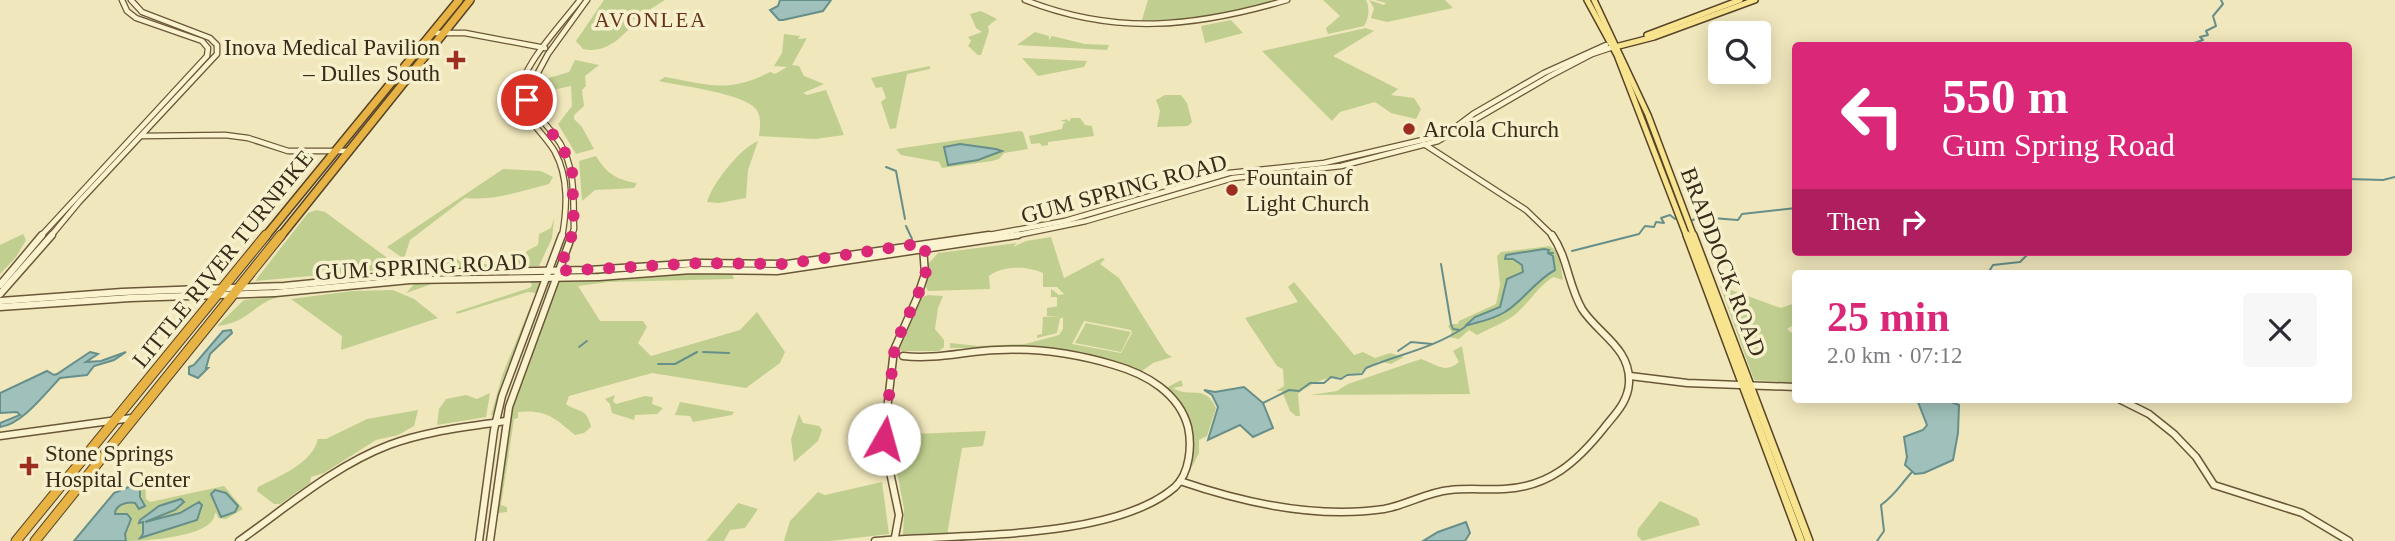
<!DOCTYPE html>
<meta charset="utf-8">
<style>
:root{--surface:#fff;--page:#f7f7f7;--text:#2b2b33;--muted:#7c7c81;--accent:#db2777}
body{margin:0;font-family:Georgia,serif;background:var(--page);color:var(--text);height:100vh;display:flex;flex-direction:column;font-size:26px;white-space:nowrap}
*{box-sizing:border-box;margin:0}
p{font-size:23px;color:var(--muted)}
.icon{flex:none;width:38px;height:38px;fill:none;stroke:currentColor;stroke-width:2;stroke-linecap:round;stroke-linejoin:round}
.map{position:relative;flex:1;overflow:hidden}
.drawer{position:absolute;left:1792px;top:270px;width:560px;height:133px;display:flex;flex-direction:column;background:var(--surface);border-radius:7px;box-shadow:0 4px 18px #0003}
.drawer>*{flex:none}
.banner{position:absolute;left:1792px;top:42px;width:560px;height:214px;border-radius:7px;box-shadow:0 4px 18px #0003;background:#db2777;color:#fff;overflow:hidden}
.fabs{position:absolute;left:1708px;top:21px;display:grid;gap:14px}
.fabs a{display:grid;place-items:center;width:63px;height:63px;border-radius:7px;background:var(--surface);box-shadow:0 4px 18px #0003;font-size:35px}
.pin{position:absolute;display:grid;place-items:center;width:60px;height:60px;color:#fff;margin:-30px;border:4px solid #fff;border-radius:50%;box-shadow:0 2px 7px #0007}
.me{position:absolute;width:77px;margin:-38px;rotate:7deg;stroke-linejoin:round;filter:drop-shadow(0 0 5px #0008)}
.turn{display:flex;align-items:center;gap:24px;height:147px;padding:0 35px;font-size:32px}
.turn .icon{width:91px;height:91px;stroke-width:2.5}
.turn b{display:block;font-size:49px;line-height:60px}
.then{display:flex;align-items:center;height:66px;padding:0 35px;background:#0003;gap:14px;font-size:26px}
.round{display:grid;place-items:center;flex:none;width:74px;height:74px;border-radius:7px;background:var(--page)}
.head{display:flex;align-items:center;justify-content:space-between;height:119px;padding:0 35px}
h1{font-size:42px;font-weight:600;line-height:52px;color:var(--accent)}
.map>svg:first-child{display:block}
.green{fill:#c0cf8f;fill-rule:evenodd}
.water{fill:#a0c1bb;stroke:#678f8a;stroke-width:2}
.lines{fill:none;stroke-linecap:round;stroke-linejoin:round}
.stream{stroke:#678f8a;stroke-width:2}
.secondary-far1-casing{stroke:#6a5738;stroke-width:7}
.secondary-casing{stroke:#6a5738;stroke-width:9}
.primary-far1-casing{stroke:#564329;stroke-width:8}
.primary-casing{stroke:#564329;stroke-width:10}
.highway-far1-casing{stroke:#564329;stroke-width:10}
.highway-casing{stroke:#564329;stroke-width:11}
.secondary-far1{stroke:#fbf3cf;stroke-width:4.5}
.secondary{stroke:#fbf3cf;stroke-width:6}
.primary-far1{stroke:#f8e48f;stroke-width:5}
.primary{stroke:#f8e48f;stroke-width:7}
.highway-far1{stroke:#e7b345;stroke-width:7}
.highway{stroke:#e7b345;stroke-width:9}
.route{stroke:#db2777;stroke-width:12;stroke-dasharray:0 21.6}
.poi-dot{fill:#9c2e20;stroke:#f7f0cc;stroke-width:2.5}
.labels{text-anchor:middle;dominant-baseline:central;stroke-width:7;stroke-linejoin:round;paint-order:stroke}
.far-neighbourhood-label{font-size:21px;letter-spacing:2px;fill:#663117;stroke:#f7f0cc}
.poi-label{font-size:23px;fill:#372b1a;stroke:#f7f0cc;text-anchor:start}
.street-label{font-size:23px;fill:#372b1a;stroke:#f7f0cc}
</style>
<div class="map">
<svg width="2395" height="541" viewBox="0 0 2395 541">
<rect width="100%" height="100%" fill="#f0e7bc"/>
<g class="green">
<path d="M604,0h61l-37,23v7c-13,13 -25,23 -45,19l-7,-8z"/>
<polygon points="1148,0 1279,0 1205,19 1141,23"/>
<path d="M1323,0h43c4,9 3,18 -2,26l-36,8 -2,-6 14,-12z"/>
<polygon points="1369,0 1384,5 1386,3 1375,0 1445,0 1453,8 1387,22 1371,18 1374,8"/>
<polygon points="981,11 997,19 988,26 989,31 981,55 978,55 968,46 971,41 968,37 982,32 976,28 970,14"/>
<polygon points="1231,20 1243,33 1205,43 1201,26"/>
<polygon points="1366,28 1374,31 1333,56 1398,89 1391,95 1414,98 1421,109 1416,119 1391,113 1375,102 1340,112 1332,121 1262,51"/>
<polygon points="1035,32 1049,36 1049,40 1052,36 1085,44 1109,45 1107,50 1017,45"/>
<path d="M784,34l16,2 -2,3 9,-1 -15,27 7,1 5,10 20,8 -21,9 4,2 19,-5 18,45 -29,4 -56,-3c1,-9 3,-19 -3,-27 -13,-16 -76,-23 -97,-28l6,-4c44,8 63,16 105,-5l5,2 12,-7 -13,-1 8,-13z"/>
<polygon points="1022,58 1087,61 1084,67 1038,76"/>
<polygon points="575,60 599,65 585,76 586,86 582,90 584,106 574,115 574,119 582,127 594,149 576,154 558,124 572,106 571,86 548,91 535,91 535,88 542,80 569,72"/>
<polygon points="930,66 930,69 907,74 896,128 890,129 881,102 886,98 882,87 876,88 871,78"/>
<polygon points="1165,95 1181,95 1187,103 1192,122 1188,126 1157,127 1160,111 1156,100"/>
<polygon points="1071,118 1080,118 1085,125 1092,126 1094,136 1048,142 1048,145 1042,146 1040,143 1031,144 1029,136 1062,129 1063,124 1066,122 1060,121 1067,119 1069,122"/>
<polygon points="1020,131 1023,132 1028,149 1004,153 999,159 992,161 942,168 939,162 901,155 896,149"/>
<path d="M758,141l-10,29 -2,28 -27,5 -12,-1c5,-18 33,-54 51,-61z"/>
<path d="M596,156c11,18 21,24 41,27l-3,5 -39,2 -13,11 -3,-40z"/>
<path d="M503,169l38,2 12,6 -4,7c-28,7 -55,17 -84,14l-55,42 -6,19 -17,-12z"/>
<polygon points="316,210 325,212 401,268 255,281 308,213"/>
<polygon points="554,218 552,238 539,266 426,269 440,261 457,259 465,265 507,263 523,257 527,251 538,245 539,234 551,228"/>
<polygon points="23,234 26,240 16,257 0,274 0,245"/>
<path d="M1051,237l13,41 38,-20 3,1 -5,5 19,14 47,75 6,4 -19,6 -11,8 -64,-17 -67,-6h-61v-5l28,3 47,-2 34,-9 4,-6v-11h-3l-3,15 -20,5v-3l5,-1 1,-17 16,-1h-12v-8l12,-2h-2v-9h-6v-8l8,6 5,-1 -7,-7h-14v-14c-15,-7 -40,-8 -54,3l1,13 -62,2 -2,-4 3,-24 9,-10 79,-10 -4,4 13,-6zM1084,321l47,9 1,3 -11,20 -49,-9z"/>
<path d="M1550,246l9,8 4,26 -10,-3c-15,10 -22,23 -36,36 -10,9 -27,15 -40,22l-8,-5 -10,9 -10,-2 3,-5 -4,-6 2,-2h8l1,-3 37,-17 4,-19 -3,-29 4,-4z"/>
<path d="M675,272l57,1 2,6 -126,3 -30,4 22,35h43l4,6 -9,16 13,13 89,-26 17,-18 28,40 -5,11 -34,25 -94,-15 -83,23 -3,8c12,9 21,3 25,23l-7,6 -9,2c-20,-17 -29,-26 -57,-23v6l-4,1 -13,86 6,2v5l-9,1 13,-106 23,-68 7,-1 -5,-2 22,-54z"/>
<polygon points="542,281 500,388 493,415 491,415 503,373 536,293 528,292 457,314 456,312 529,288 532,286 531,282 432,284 406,293 416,282"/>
<path d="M1294,282l60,73 9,-3 12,6 15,-5 14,4 -13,7 -12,-3 -19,12 -14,1 -5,4c-9,-5 -35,8 -43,16l2,22h-4l-6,-5 -8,-20h-6l8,-5 -1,-17 -6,-3 -32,-48 53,-16 -10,-15z"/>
<polygon points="1720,286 1781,308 1795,303 1795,324 1787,329 1795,336 1795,383 1754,380"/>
<polygon points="393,290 414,299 438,318 341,350 342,336 291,299 352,291"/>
<polygon points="928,295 943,296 938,308 935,329 944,340 944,347 939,351 899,351 904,330 921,298"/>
<path d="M283,296c-30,6 -32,26 -66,30l27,-26z"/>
<polygon points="1086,323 1131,332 1121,352 1075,343"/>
<path d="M1462,346l8,48 -160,1 27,-4 11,-7 73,-25c14,4 23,16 38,3l-6,-11z"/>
<path d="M1181,380l2,6 -10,2c17,11 32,-5 43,20l-9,28 -8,4v13l-7,14 -2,-1c9,-32 -3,-55 -24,-78z"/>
<polygon points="490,393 486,417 437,425 439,409 446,399 466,395 477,399"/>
<polygon points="615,395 613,401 616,404 645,396 653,397 652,404 663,408 657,414 635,415 634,420 612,413 610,404 605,399"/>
<polygon points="680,402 734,412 732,415 693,422 690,416 675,415"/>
<path d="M418,410l-4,16 -16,9 -22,5 -52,33 -13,4 -1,6 -30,21h-6l-17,-13 1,-4c21,-11 54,-23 60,-48h8l41,-20z"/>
<polygon points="799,414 803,423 819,426 822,430 818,441 794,462 791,439"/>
<polygon points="986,431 983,446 962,448 947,535 903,536 904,509 890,435"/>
<polygon points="882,482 889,534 830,541 784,541 790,521 818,492 825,495"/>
<path d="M145,483l1,16 4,3 74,-16 19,23 -17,10 -8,-1 -2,-6c-2,3 -2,7 -4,9 -12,16 -65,20 -86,20l-1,-7 6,-15 -4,-5 -12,-1v-4l12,-7 11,3 5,-3 -5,-18zM178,500l6,3 -9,7 -30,12 35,-9 17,-11 5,3 -5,15 -55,18 1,-17 -4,1 1,-2 19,-14z"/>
<polygon points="1660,501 1697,518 1700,525 1642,541 1637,535 1638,529"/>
<polygon points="738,503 758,509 745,528 730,530 724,541 706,541"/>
</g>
<g class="water">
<polygon points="780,0 831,0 823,11 783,20 779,20 770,10 778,6"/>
<polygon points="960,144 996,149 1002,151 978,160 948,165 944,147"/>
<path d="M1544,249l5,1 -1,3 5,3 2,14c-20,11 -31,30 -50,42 -13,8 -27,10 -40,14l10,-9 25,-10 7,-28 16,-7 -1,-7 -9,-6h-8l1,-4z"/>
<polygon points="223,331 231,330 232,333 210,354 206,368 208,368 198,378 189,374 189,367 194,365"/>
<path d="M90,352l8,2 -12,8 15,-1 25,-9 -12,8 -20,6 -7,9 -27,3c-17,18 -38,46 -60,49v-4l20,-8 -3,-3 -17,1v-20l47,-22 7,4 3,-1z"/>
<polygon points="1244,387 1263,403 1273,428 1253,437 1240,425 1208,440 1218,407 1212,395 1204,390 1215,392"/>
<polygon points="1944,399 1959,405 1958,433 1953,460 1924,473 1915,474 1905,465 1907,457 1904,437 1923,430 1927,425 1918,402"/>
<path d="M136,484l4,3v10l5,9 -6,3 -4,-6c-8,-2 -20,2 -20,11h12l4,5 -6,15 1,7h-52l40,-48z"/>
<polygon points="215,490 226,493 238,506 235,512 221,517 211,494"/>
<polygon points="181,499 184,502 175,510 145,522 180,513 199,502 202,505 197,520 140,538 143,534 143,522 139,523 140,520 159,506"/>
<polygon points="1466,522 1470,533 1465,541 1423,541 1438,532"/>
</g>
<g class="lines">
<g class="stream">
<polyline points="2185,46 2203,40 2200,37 2208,35 2206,31 2216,26 2213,16 2223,4 2221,0"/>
<polyline points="886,167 896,171 905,219"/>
<polyline points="2348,179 2383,180 2395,177"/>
<polyline points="1693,220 1699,217 1738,220 1742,214 1796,208"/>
<polyline points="906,226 912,239"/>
<polyline points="1572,251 1639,234 1645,226 1654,227 1656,222 1664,223 1661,218 1670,215 1675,219"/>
<polyline points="1548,253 1553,253"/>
<polyline points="1441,264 1451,324 1453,329 1459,330"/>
<polyline points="1988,273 1993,265 2020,262 2027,255 2048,252"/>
<polyline points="579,347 587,341"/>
<polyline points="1398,351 1411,342 1432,344"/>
<polyline points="703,352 729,353"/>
<polyline points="658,364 675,364 697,352"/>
<path d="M1263,403l26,-13 10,1 11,-8h14l7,-6 10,2 6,-4 15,-1 4,-6c34,-14 68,-20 99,-41"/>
<path d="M1877,541l7,-10 -3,-26c15,-11 19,-20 31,-33"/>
</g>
<g class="secondary-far1-casing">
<g id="secondary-far1">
<path d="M1025,0c91,36 170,27 262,0"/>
<polyline points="433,33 465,33 545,48"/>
<polyline points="141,136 225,135 248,138 288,151 349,151"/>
<polyline points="1424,144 1526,210 1554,237"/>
<polyline points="40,237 207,56 208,48 202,41 136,18 127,11 122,0"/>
<polyline points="50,237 79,202 217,54 217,45 210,38 142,12 131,0"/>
<path d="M562,237c5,-28 7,-59 -7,-85 -8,-16 -38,-40 -36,-58 4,-30 42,-69 61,-94"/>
<path d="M571,237l3,-8c-1,-30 2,-59 -14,-86 -11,-17 -28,-30 -33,-50l21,-39 39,-54"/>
<polyline points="978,237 1065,221 1229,173 1324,163 1431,138 1449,132 1473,114 1544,73 1606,45"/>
<polyline points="1008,237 1086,221 1233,178 1341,166 1438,141 1550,76 1592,54 1613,47"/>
</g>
</g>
<g class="secondary-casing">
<g id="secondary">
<polyline points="0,285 42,235"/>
<polyline points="0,294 52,235"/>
<polyline points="0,301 122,292 284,286 415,273 589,270 700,263 787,264 989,235"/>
<polyline points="0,307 130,298 275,293 410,280 599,277 691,270 777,271 1018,235"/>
<polyline points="1630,376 1687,383 1796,387"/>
<polyline points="2119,399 2149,414 2174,434 2196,457 2214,485 2302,513 2349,541"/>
<polyline points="0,436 132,418"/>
<path d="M1180,481c64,22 136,38 204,28 23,-4 43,-17 66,-19 18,-2 36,0 54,-1 45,-2 73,-27 100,-61 11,-14 24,-26 25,-45 2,-35 -31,-49 -47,-74 -14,-24 -14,-51 -30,-74"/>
<polyline points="895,537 899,515 886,453 885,427 894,350 917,298 925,274 923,246"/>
<path d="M239,541c48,-34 95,-75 150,-96 37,-14 78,-18 117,-24"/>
<polyline points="479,541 494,430 502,396 562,235"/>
<polyline points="490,541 509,407 572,235"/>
<path d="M875,541c80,-7 238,0 300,-54 15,-14 17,-42 13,-60 -9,-34 -42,-53 -74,-62 -37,-11 -77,-17 -116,-15 -32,1 -63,10 -95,6"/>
</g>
</g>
<g class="primary-far1-casing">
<g id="primary-far1">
<polyline points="1587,0 1617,55 1687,237"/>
<polyline points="1594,0 1648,115 1694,237"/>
<polyline points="1647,35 1740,0"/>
<polyline points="1615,47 1654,37 1755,0"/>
</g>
</g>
<g class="primary-casing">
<g id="primary">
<polyline points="1687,235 1801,541"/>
<polyline points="1693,235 1809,541"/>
</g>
</g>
<g class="highway-far1-casing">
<g id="highway-far1">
<polyline points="265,237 459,0"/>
<polyline points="280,237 470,0"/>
</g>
</g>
<g class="highway-casing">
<g id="highway">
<polyline points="16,541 266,235"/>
<polyline points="35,541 281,235"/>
</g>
</g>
<use href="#secondary-far1" class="secondary-far1"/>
<use href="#secondary" class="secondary"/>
<use href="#primary-far1" class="primary-far1"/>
<use href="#primary" class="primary"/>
<use href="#highway-far1" class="highway-far1"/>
<use href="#highway" class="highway"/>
</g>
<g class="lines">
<polyline class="route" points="527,100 563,148 572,170 574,229 559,271 700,263 786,264 923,243 927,258 925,279 895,345 884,439"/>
</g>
<g class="poi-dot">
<path d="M452.5 49.5h7v7h7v7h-7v7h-7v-7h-7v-7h7z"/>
<circle cx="1409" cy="129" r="7"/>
<circle cx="1232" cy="190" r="7"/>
<path d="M25.5 455.5h7v7h7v7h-7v7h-7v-7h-7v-7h7z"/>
</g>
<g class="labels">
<g class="far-neighbourhood-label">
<text x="651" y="20">AVONLEA</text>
</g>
<g class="poi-label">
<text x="440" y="47" text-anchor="end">Inova Medical Pavilion<tspan x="440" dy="26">– Dulles South</tspan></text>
<text x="1423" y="129">Arcola Church</text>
<text x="1246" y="177">Fountain of<tspan x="1246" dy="26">Light Church</tspan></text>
<text x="45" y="453">Stone Springs<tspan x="45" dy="26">Hospital Center</tspan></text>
</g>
<g class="street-label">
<text transform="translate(1124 189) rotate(-15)">GUM SPRING ROAD</text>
<text transform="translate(223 259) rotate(-51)">LITTLE RIVER TURNPIKE</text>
<text transform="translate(1723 262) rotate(69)">BRADDOCK ROAD</text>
<text transform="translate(421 267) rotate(-3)">GUM SPRING ROAD</text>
</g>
</g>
</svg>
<div class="fabs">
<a><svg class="icon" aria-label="search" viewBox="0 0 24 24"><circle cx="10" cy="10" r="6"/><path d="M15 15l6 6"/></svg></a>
</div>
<div class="pin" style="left:527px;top:100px;background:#d93025"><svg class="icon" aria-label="arrive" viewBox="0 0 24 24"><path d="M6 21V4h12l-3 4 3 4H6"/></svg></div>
<svg class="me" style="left:884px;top:439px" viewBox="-20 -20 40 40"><circle r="19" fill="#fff"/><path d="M0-13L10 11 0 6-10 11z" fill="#db2777"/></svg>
<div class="banner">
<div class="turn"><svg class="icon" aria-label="left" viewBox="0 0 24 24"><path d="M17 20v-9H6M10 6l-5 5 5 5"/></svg><div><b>550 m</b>Gum Spring Road</div></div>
<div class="then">Then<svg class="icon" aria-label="right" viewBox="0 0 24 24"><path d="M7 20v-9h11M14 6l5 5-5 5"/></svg></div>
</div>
<section class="drawer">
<div class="head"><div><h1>25 min</h1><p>2.0 km · 07:12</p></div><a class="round"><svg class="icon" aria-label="close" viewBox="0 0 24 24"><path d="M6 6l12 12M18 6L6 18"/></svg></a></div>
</section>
</div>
